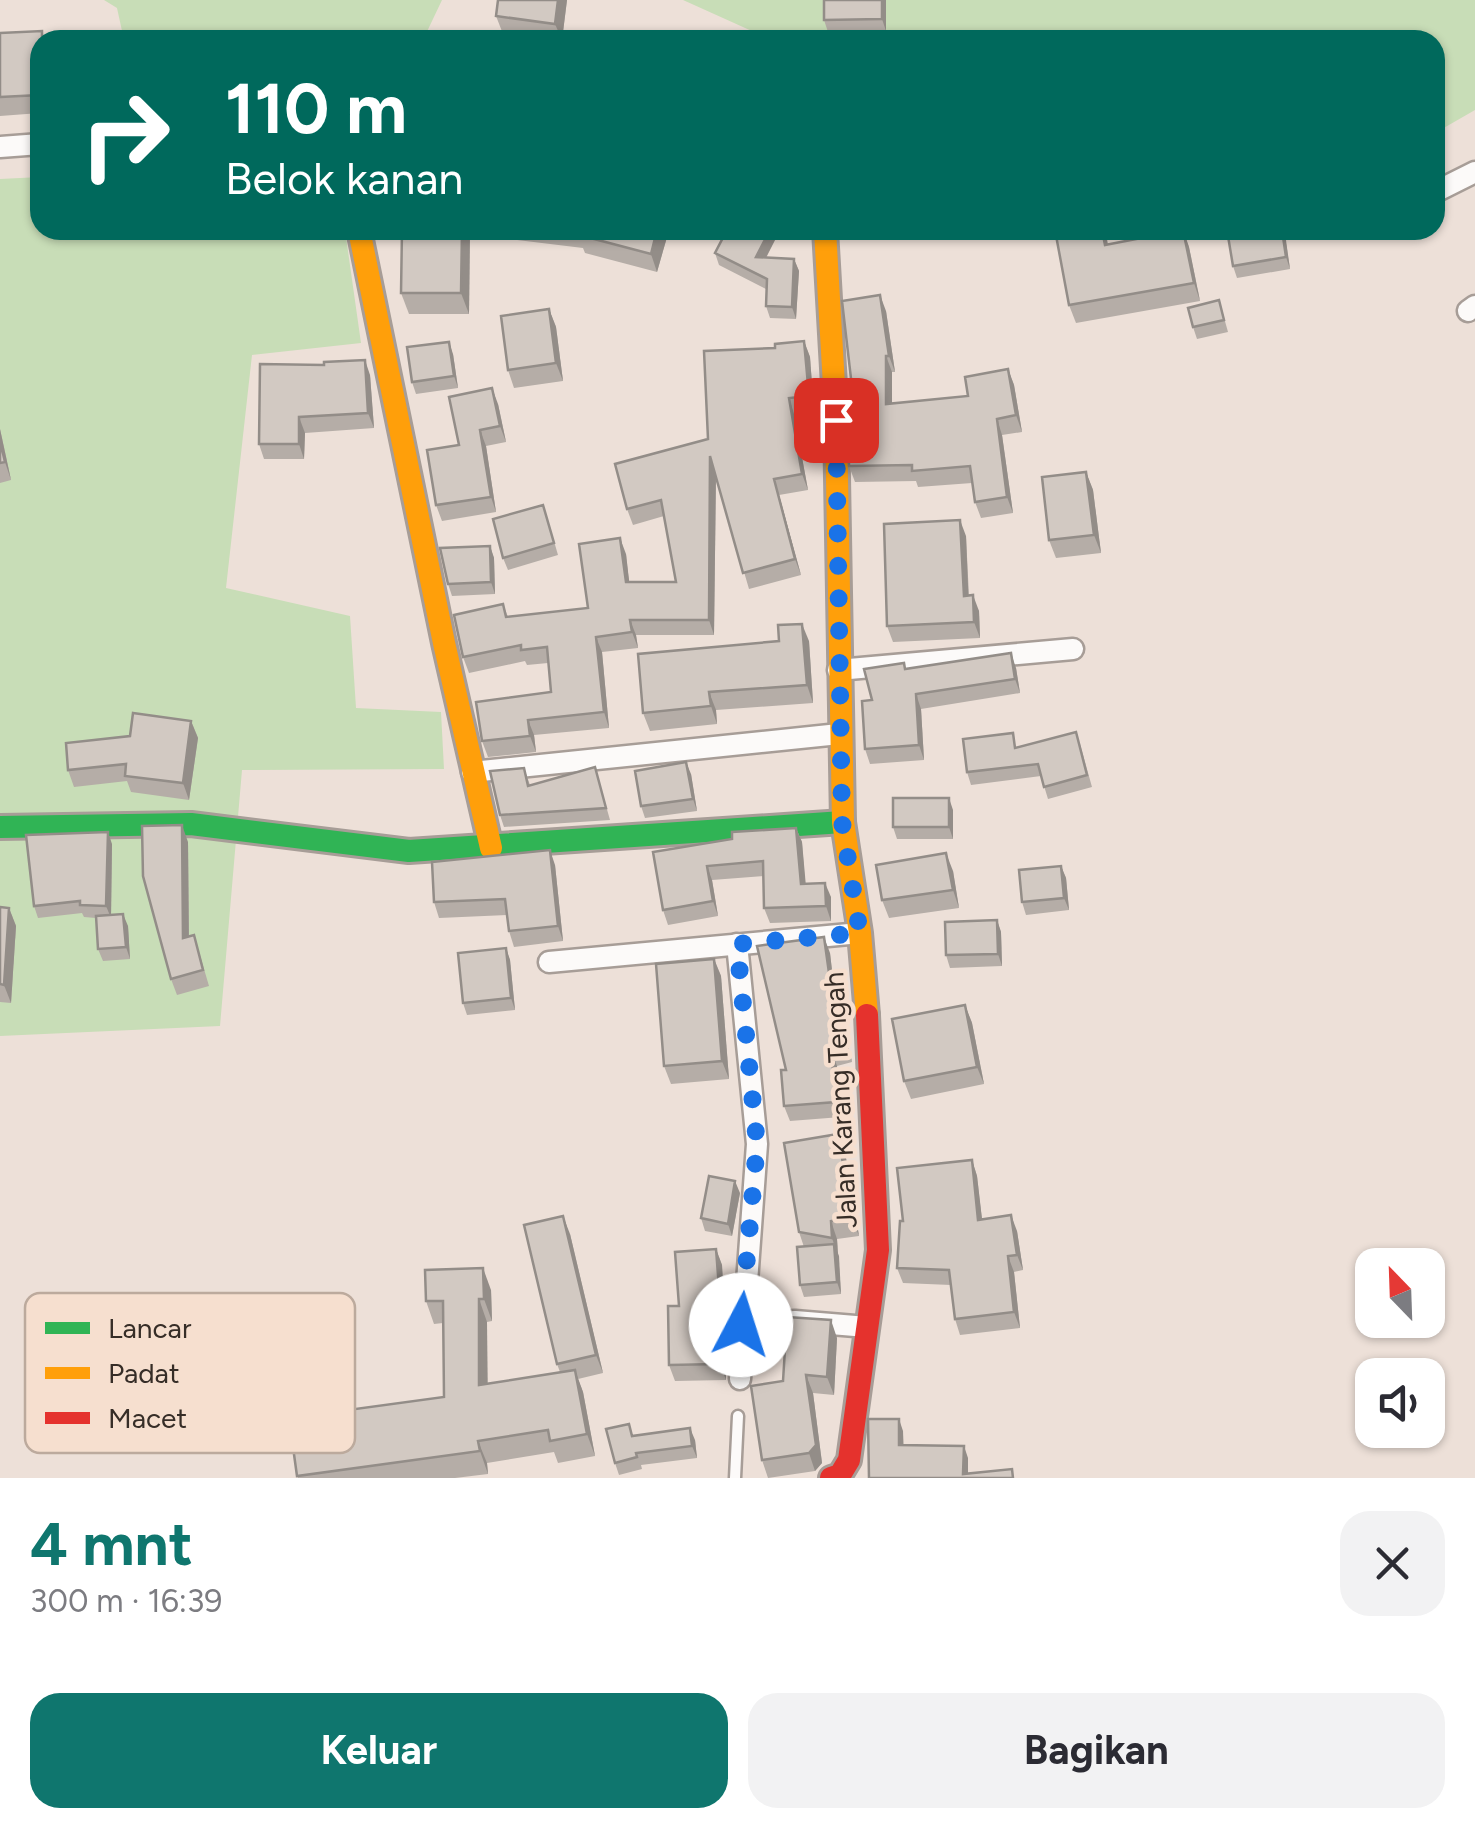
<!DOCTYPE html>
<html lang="id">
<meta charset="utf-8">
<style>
:root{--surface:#fff;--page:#f2f2f3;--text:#2b2b33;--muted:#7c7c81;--accent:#0f766e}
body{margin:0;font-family:Figtree,sans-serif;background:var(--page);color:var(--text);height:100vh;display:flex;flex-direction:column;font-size:38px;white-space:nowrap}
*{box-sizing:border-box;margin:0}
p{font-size:32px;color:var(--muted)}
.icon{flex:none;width:55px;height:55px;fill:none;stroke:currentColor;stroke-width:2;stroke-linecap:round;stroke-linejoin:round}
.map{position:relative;height:1478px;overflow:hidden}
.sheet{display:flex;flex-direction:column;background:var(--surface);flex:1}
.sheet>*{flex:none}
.top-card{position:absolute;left:30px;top:30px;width:1415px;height:210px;border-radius:30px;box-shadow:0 2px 8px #0004;background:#00695c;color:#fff;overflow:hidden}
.needle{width:65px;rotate:337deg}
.buttons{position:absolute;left:1355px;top:1248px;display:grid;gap:20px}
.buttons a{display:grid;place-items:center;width:90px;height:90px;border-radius:20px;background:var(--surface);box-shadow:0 2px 8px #0004;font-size:50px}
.pin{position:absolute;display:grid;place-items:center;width:85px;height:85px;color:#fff;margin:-42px;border-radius:20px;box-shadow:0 5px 15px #0006}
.me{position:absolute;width:110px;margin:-55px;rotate:5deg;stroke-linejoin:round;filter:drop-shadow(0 0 8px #0008)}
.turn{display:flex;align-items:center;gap:35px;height:210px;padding:0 30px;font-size:45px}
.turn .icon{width:130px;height:130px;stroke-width:2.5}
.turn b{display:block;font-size:70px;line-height:85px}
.round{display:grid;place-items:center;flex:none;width:105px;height:105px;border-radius:30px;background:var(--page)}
.head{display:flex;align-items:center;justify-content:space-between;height:170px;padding:0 30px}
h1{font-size:60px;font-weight:700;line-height:75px;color:var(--accent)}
.cta{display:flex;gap:20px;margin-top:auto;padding:20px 30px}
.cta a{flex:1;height:115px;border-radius:30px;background:var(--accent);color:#fff;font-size:40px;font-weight:700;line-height:115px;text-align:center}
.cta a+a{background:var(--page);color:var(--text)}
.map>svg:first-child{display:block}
.green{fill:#c8ddb7}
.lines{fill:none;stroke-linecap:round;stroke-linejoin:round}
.lane-casing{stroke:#a79d97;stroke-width:15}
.street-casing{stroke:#a79d97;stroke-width:25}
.fast-casing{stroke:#a79d97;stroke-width:28}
.slow-casing{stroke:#a79d97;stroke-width:28}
.jam-casing{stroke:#a79d97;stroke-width:28}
.lane{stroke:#fcfaf9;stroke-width:10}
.street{stroke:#fcfaf9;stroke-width:20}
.fast{stroke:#30b455;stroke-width:22}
.slow{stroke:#ff9f0a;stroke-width:22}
.jam{stroke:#e5322d;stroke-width:22}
.wall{fill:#b5ada7}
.shaded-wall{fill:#938d88}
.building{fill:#d2c9c2;stroke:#938d88;stroke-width:2.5}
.route{stroke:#1a73e8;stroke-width:18;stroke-dasharray:0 32.4}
.labels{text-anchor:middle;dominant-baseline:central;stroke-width:9;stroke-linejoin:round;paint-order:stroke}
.street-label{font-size:28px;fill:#362d27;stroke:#f6dfcf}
.key{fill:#f6dfcf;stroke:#bcaa9d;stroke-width:2.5}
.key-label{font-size:28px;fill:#362d27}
</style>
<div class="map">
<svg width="1475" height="1478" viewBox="0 0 1475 1478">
<rect width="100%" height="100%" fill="#ede0d8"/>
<g class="green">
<polygon points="104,0 442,0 423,40 124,40 117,8"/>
<polygon points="683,0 1475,0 1475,110 1435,133 1435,40 772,40"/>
<polygon points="40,177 40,230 345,230 361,343 252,355 226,588 350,616 356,708 441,712 444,769 242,770 220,1026 0,1036 0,179"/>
</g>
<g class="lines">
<g class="lane-casing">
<polyline id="lane" points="735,1478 738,1416"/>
</g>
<g class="street-casing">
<g id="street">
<polyline points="0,147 40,144"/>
<polyline points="1435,192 1475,172"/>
<polyline points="1468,311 1475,306"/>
<polyline points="838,670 1073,649"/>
<polyline points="472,772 839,734"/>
<polyline points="737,944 757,1144 740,1379"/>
<polyline points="549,962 860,933"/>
<polyline points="741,1325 795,1321 867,1327"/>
</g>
</g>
<g class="fast-casing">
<polyline id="fast" points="0,827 191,824 409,851 843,822"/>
</g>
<g class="slow-casing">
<g id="slow">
<polyline points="359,230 444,643 491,848"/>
<polyline points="825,230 836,420 843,822 860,933 867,1015"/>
</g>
</g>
<g class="jam-casing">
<polyline id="jam" points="831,1478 840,1475 849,1460 878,1250 867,1015"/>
</g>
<use href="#lane" class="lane"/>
<use href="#street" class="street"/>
<use href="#fast" class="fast"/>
<use href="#slow" class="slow"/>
<use href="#jam" class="jam"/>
</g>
<g class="wall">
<polygon points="498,0 567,0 562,40 503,34 496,16"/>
<polygon points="886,0 886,31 828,32 824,20"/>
<polygon points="0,33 40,40 40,113 0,116"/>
<polygon points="470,230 469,314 409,314 401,293"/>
<polygon points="506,230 669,230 657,272 585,253 583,248 509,239"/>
<polygon points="727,230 773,230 776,238 766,258 794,259 799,271 796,319 770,318 766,306 766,289 719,265 715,253"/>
<polygon points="1183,230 1189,247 1200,301 1076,323 1069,305 1108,244"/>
<polygon points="1227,230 1284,230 1290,269 1237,278 1233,266"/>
<polygon points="1219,300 1228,332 1197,339 1193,327"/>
<polygon points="549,309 556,327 563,381 514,388 508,370"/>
<polygon points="886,311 895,372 892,372 892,403 968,396 1008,369 1014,385 1022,432 1002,435 1013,513 981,518 975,502 972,483 918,487 916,481 855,482 849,466 852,387"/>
<polygon points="804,341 810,357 814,412 794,414 808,490 779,495 801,575 749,589 716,476 714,635 636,635 638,648 602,652 609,728 534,735 536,752 488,757 482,741 551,692 548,663 527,665 525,661 469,673 463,657 503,604 508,617 588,608 626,554 629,582 676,582 664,516 633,525 627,509 708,439 775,348"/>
<polygon points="453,354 458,388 416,394 412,382"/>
<polygon points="260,364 370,375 374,428 305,433 304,459 264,459 259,444"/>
<polygon points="498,404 506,442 486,446 496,512 442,521 436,505 459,445"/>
<polygon points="0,429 11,480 0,483"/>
<polygon points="1086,472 1093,490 1101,553 1056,558 1049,540"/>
<polygon points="547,517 558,555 508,570 503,558"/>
<polygon points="966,536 969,596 979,611 980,638 893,642 887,626"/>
<polygon points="490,546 494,558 495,594 452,596 448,584"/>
<polygon points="779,641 809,641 813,703 716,710 717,724 650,731 643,713"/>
<polygon points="1016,668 1020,693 921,709 924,760 870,764 865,749 872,700 906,669"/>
<polygon points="191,721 198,738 189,800 131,792 127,781 74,787 68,770 130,736"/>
<polygon points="1080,744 1092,787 1048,799 1041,776 971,785 967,772 1018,747"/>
<polygon points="595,767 610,820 504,827 500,815 524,768 530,785"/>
<polygon points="691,774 697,811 645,818 641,806"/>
<polygon points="953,810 953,839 897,839 893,827"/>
<polygon points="796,828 802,842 805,883 831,897 831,921 770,923 764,908 764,876 712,880 718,916 668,925 663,910 653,852"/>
<polygon points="188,842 189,936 194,935 209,986 177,995 171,979"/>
<polygon points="112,844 111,914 128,926 130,959 103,961 98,949 96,918 84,917 82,913 38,918 34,906"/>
<polygon points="555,865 563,941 514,947 509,931 507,915 439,918 434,902"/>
<polygon points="1061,866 1066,878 1069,910 1026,915 1022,902"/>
<polygon points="953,871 959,908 889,918 882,900"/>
<polygon points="0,907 9,908 16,926 11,1003 0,1002"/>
<polygon points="997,920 1001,932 1002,966 950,968 946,955"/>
<polygon points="506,948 510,960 515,1010 467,1015 463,1003"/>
<polygon points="830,953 834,988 852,1062 837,1066 841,1117 790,1121 784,1106 786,1070"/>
<polygon points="714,959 721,976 729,1079 671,1084 664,1066"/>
<polygon points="965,1005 972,1023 984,1084 911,1099 904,1081"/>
<polygon points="845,1152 859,1236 837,1239 841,1294 804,1297 800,1285 804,1247 799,1232"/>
<polygon points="972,1160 977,1176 982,1220 1017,1231 1023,1270 1014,1272 1020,1328 960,1335 955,1319 951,1285 903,1283 897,1268 903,1221"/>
<polygon points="740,1193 732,1236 705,1231 701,1218"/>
<polygon points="570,1234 603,1373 578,1379 583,1392 595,1456 558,1463 554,1452 487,1463 488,1474 455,1478 298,1478 297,1476 444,1397 443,1323 434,1324 426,1301 491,1290 492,1321 487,1322 487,1384 560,1372 557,1364"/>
<polygon points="716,1249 722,1265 724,1303 721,1304 721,1311 725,1322 726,1380 675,1381 669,1365"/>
<polygon points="837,1338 834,1395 813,1393 822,1463 815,1471 768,1478 762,1460 783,1381"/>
<polygon points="633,1436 695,1440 697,1458 641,1465 642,1469 619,1475 615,1463"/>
</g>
<g class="shaded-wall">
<polygon points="558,0 567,0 562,40 555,24"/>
<polygon points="882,0 886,0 886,31 882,19"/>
<polygon points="462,230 470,230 469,314 461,293"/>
<polygon points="657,230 669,230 657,272 651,254"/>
<polygon points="770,230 773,230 776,238 760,269 756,257"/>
<polygon points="1102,230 1105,230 1106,233 1111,263 1105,245"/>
<polygon points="1183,230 1189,247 1200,301 1194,283"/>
<polygon points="1282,230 1284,230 1285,233 1290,269 1286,257"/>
<polygon points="794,259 799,271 796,319 792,307"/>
<polygon points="880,295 886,311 895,372 889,356"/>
<polygon points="549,309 556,327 563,381 556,363"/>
<polygon points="804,341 810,357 814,412 809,396"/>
<polygon points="449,342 453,354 458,388 454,376"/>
<polygon points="886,356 892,372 892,420 886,404"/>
<polygon points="365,360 370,375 374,428 368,413"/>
<polygon points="1008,369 1014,385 1022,432 1016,415"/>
<polygon points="492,388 498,404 506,442 500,426"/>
<polygon points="789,398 794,414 808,490 802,474"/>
<polygon points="299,417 305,433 304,459 299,444"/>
<polygon points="997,419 1002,435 1013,513 1007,497"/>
<polygon points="0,429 11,480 5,462 0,441"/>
<polygon points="480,430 486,446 496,512 491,497"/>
<polygon points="710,456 716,472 714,635 709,620"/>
<polygon points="1086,472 1093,490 1101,553 1094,535"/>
<polygon points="774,479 779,495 801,575 795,559"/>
<polygon points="960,520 966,536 969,611 964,596"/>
<polygon points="620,538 626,554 631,597 626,582"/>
<polygon points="490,546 494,558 495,594 491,582"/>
<polygon points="973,595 979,611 980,638 974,622"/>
<polygon points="630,620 636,635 638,648 632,632"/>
<polygon points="802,624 809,641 813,703 807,685"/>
<polygon points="596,637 602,652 609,728 604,712"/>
<polygon points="1011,653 1016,668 1020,693 1015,679"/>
<polygon points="709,692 716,710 717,724 711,706"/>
<polygon points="916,694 921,709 924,760 919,745"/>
<polygon points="528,720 534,735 536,752 530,736"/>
<polygon points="191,721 198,738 189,800 183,783"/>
<polygon points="686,762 691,774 697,811 693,799"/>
<polygon points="949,798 953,810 953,839 949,827"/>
<polygon points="182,825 188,842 189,954 183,938"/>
<polygon points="796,828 802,842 807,898 801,884"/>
<polygon points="108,832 112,844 111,918 106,906"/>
<polygon points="550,850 555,865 563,941 558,926"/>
<polygon points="946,853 953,871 959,908 953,890"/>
<polygon points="707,866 712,880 718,916 713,901"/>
<polygon points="1061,866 1066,878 1069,910 1064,898"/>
<polygon points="825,883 831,897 831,921 826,906"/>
<polygon points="9,908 16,926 11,1003 4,985"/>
<polygon points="123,914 128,926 130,959 126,947"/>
<polygon points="997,920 1001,932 1002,966 998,954"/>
<polygon points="824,937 830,953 834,988 852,1062 846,1047 829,973"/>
<polygon points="506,948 510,960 515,1010 511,998"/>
<polygon points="714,959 721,976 729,1079 722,1061"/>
<polygon points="965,1005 972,1023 984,1084 977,1067"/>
<polygon points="831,1050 837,1066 841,1117 836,1102"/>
<polygon points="838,1134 845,1152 859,1236 852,1218"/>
<polygon points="972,1160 977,1176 984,1236 978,1220"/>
<polygon points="735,1181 740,1193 732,1236 728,1224"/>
<polygon points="1011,1215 1017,1231 1023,1270 1017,1255"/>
<polygon points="563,1216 570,1234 603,1373 596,1355"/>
<polygon points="831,1221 837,1239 838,1256 832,1238"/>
<polygon points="834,1244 839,1256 841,1294 837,1282"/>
<polygon points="716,1249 722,1265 724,1303 719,1288"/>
<polygon points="1008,1256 1014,1272 1020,1328 1014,1312"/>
<polygon points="483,1268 491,1290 492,1321 484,1299"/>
<polygon points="715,1288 725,1322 726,1380 720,1364"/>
<polygon points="479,1299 487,1322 488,1407 479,1385"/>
<polygon points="831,1320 837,1338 834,1395 827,1377"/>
<polygon points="575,1370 583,1392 595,1456 587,1434"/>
<polygon points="806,1375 813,1393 822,1463 815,1471 809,1453"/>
<polygon points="899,1419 903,1431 904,1457 899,1445"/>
<polygon points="690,1428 695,1440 697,1458 692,1446"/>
<polygon points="478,1441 487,1463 488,1474 480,1451"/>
<polygon points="964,1446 968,1458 968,1478 963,1474"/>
</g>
<g class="building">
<polygon points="498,0 558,0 555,24 496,16"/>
<polygon points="824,0 882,0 882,19 824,20"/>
<polygon points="42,31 42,40 40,40 40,95 0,97 0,33"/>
<polygon points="402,230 462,230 461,293 401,293"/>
<polygon points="580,230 657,230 651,254 579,235"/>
<polygon points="727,230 770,230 756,257 794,259 792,307 766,306 767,279 715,253"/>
<polygon points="1055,230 1102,230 1105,245 1183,230 1194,283 1069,305"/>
<polygon points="1227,230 1282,230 1286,257 1233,266"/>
<polygon points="880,295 889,356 886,356 886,404 968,396 965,377 1008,369 1016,415 997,419 1007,497 975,502 970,466 912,471 912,465 849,466 848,387 852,387 842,301"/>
<polygon points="1219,300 1224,320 1193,327 1188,308"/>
<polygon points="549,309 556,363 508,370 501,316"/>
<polygon points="804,341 809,396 789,398 802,474 774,479 795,559 743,573 710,456 709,620 630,620 632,632 596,637 604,712 528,720 530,736 482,741 476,702 551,692 547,647 521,650 521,645 463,657 454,615 503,604 506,617 588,608 579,544 620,538 626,582 676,582 661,500 627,509 615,464 708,439 704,351 775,348 775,344"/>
<polygon points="449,342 454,376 412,382 407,347"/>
<polygon points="365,360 368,413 299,417 299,444 259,444 260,364 324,365 324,362"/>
<polygon points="492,388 500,426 480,430 491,497 436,505 427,450 459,445 449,397"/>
<polygon points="0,441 5,462 0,463"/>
<polygon points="1086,472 1094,535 1049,540 1042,477"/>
<polygon points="543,505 554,543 503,558 493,519"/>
<polygon points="960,520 964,596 973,595 974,622 887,626 884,524"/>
<polygon points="490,546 491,582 448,584 440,548"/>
<polygon points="802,624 807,685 709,692 711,706 643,713 638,654 779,641 778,625"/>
<polygon points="1011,653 1015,679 916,694 919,745 865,749 862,701 872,700 864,669 904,663 905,669"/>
<polygon points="133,713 191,721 183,783 125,776 126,764 68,770 66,743 130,736"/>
<polygon points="1076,732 1087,775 1044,787 1038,764 967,772 963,739 1013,733 1015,748"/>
<polygon points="686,762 693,799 641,806 635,771"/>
<polygon points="595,767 606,808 500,815 490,771 524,768 528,786"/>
<rect x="893" y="798" width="56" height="29"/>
<polygon points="182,825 183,938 194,935 203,970 171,979 143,876 142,826"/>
<polygon points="796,828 801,884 825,883 826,906 764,908 763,861 707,866 713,901 663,910 653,852 732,839 732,832"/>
<polygon points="108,832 106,906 80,905 80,901 34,906 26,835"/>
<polygon points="550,850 558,926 509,931 505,899 434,902 432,862"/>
<polygon points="946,853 953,890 882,900 876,865"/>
<polygon points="1061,866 1064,898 1022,902 1019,870"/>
<polygon points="0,907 9,908 4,985 0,984"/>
<polygon points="123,914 126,947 98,949 96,916"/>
<polygon points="997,920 998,954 946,955 945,922"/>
<polygon points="824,937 829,973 846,1047 831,1050 836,1102 784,1106 781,1070 786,1070 757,946"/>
<polygon points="506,948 511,998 463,1003 458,953"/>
<polygon points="714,959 722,1061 664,1066 656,964"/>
<polygon points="965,1005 977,1067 904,1081 892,1019"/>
<polygon points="838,1134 852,1218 831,1221 832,1238 799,1232 784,1143"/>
<polygon points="972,1160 978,1220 1011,1215 1017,1255 1008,1256 1014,1312 955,1319 949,1270 897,1268 900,1221 903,1221 897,1168"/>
<polygon points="709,1176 735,1181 728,1224 701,1218"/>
<polygon points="563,1216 596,1355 557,1364 524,1225"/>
<polygon points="834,1244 837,1282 800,1285 797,1247"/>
<polygon points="716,1249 719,1288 715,1288 715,1306 719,1306 720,1364 669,1365 668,1306 679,1306 675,1252"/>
<polygon points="483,1268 484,1299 479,1299 479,1385 575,1370 587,1434 550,1441 548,1430 478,1441 480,1451 297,1476 289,1418 444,1397 443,1301 426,1301 425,1270"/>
<polygon points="787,1317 831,1320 827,1377 806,1375 816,1445 809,1453 762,1460 751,1386 783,1381"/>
<polygon points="868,1419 899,1419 899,1445 964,1446 963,1474 1012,1469 1013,1478 869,1478"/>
<polygon points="629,1424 632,1436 690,1428 692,1446 636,1453 637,1457 615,1463 606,1429"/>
</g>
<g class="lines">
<polyline class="route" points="741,1325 757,1144 737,944 860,933 842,822 836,420"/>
</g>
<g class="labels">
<g class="street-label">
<text transform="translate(840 1100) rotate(-93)">Jalan Karang Tengah</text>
</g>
</g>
<rect x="25" y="1293" width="330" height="160" rx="15" class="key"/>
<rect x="45" y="1322" width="45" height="12" fill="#30b455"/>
<rect x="45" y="1367" width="45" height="12" fill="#ff9f0a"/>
<rect x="45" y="1412" width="45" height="12" fill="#e5322d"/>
<g class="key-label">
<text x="108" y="1338">Lancar</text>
<text x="108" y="1383">Padat</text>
<text x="108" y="1428">Macet</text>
</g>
</svg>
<div class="buttons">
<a><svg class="needle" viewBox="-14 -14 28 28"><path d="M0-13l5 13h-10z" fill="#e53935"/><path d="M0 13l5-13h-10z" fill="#7c7c81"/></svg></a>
<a><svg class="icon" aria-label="sound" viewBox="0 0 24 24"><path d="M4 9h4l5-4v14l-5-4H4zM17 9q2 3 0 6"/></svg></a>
</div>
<div class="pin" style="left:836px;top:420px;background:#d93025"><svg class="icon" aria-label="arrive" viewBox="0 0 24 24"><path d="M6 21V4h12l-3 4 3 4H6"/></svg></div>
<svg class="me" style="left:741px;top:1325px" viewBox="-20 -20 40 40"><circle r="19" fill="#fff"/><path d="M0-13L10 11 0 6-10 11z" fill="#1a73e8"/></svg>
<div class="top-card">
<div class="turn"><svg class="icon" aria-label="right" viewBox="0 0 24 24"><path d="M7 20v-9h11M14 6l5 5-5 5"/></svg><div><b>110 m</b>Belok kanan</div></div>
</div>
</div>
<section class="sheet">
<div class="head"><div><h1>4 mnt</h1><p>300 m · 16:39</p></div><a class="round"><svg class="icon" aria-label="close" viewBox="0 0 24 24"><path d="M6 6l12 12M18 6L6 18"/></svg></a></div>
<div class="cta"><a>Keluar</a><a>Bagikan</a></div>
</section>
